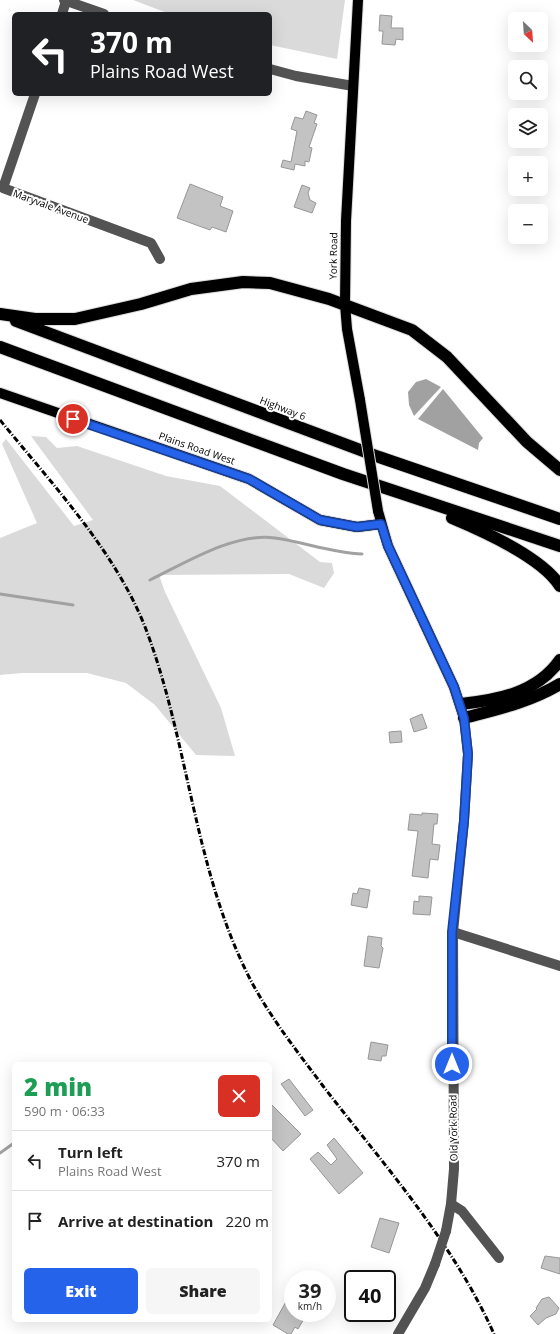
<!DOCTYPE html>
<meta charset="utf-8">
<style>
:root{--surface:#fff;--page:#f6f6f6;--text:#222;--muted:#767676;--line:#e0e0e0;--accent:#2563eb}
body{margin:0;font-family:"Open Sans",sans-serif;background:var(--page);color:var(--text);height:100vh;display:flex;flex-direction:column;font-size:15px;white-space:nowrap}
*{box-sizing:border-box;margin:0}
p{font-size:13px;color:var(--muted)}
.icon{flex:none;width:22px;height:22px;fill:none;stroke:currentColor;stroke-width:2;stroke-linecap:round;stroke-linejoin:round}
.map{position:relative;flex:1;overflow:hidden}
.panel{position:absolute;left:12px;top:1062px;width:260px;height:260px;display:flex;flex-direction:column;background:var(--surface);border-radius:6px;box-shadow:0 4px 16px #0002}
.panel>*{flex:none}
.guide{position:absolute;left:12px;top:12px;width:260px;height:84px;border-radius:6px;box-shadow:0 4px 16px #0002;background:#202124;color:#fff;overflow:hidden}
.needle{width:26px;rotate:155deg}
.buttons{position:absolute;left:508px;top:12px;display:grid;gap:8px}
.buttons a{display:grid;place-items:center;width:40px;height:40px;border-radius:6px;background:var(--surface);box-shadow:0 4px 16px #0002;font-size:20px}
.speed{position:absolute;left:284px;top:1270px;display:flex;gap:8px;font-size:20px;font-weight:700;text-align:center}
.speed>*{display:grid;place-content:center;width:52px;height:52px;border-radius:50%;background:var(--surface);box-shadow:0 4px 16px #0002;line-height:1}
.speed small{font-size:10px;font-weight:400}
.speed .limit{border:2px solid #111;border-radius:6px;background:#fff;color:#111}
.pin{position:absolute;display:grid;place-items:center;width:34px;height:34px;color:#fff;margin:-17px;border:2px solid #fff;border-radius:50%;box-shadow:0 1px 4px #0007}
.me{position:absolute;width:44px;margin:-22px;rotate:0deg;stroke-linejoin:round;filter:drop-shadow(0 0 3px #0008)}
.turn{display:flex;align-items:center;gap:14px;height:84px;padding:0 12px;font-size:18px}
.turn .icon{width:52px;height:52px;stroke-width:2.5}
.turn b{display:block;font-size:28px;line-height:34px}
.round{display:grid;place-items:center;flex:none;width:42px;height:42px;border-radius:6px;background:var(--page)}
.overview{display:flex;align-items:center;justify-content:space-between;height:68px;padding:0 12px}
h1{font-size:24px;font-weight:800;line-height:30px;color:#1e9e55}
.primary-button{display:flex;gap:8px;margin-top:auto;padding:8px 12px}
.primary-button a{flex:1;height:46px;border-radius:6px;background:var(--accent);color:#fff;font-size:16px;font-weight:800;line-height:46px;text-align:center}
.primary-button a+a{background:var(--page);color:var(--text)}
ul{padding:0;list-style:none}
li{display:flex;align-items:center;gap:12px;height:60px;padding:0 12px;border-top:1px solid var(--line)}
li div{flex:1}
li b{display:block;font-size:15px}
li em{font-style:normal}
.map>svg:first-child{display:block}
.green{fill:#dadada}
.water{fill:#a1a1a1}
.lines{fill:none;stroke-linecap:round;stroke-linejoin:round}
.stream{stroke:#a1a1a1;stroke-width:3}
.building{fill:#c3c3c3;stroke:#979797}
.major-casing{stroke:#dbdbdb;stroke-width:12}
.highway-casing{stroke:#dbdbdb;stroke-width:14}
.minor{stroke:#535353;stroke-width:10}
.major{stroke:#000;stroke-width:10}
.highway{stroke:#000;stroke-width:12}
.rail{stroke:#000;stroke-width:3;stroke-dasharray:6 2 1 2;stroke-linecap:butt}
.major-bridge-casing{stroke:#dbdbdb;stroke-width:12;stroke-linecap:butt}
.minor-bridge{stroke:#535353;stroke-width:10}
.major-bridge{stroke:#000;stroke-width:10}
.route-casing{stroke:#184099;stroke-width:10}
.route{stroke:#2563eb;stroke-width:7}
.labels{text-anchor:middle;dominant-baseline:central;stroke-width:4;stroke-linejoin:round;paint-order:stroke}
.street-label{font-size:10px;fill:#000;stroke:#fff}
</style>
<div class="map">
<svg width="560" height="1334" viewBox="0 0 560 1334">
<rect width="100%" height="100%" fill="#fff"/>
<g class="green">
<polygon points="133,0 345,0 337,59 270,45 270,14 170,14"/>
<polygon points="31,436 46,437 57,448 77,446 166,476 220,486 320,562 332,563 334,573 324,588 289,574 159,575 165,592 221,708 235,756 196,755 155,705 126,683 87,673 22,673 0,675 0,538 37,523 2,444 6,439 74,526 93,520"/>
</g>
<g class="water">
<polygon points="426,379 441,387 414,416 409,405 408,392 416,382"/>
<polygon points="443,389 483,438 479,443 478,450 418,419"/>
</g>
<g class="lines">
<g class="stream">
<path d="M150,580c35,-17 85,-48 125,-42 29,4 57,15 87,16"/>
<polyline points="0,594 73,605"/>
<polyline points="0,1153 14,1143"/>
</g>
</g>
<g class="building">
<polygon points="380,15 392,16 391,28 403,28 403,40 396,39 395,45 382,44 383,31 379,31"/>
<polygon points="306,111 317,115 314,123 317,124 309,147 312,148 309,162 305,161 305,166 295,164 294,170 281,167 283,160 291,162 297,131 291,129 295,117 303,119"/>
<polygon points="190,184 223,197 220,206 233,211 226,232 212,227 210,230 177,218"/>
<polygon points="302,185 310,188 308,193 310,200 316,203 312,213 294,207"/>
<polygon points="422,714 427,728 414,732 410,719"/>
<polygon points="401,731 402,742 390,743 389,732"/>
<polygon points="422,813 438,814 437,824 434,824 432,844 440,845 438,860 430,859 428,878 412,876 418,831 408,830 410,814 422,815"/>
<polygon points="359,888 370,890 367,908 351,905 353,893 357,894"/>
<polygon points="419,896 432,897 430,915 413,914 414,901 419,902"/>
<polygon points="368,936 382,938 381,946 383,948 379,968 364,966"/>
<polygon points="371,1042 388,1045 386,1056 382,1056 381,1061 368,1059"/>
<polygon points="289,1079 313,1110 305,1116 281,1084"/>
<polygon points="270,1103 301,1134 283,1151 270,1137"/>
<polygon points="334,1138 363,1173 339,1194 310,1159 318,1152 331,1165 337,1159 327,1145"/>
<polygon points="380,1218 399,1223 389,1253 371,1247"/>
<polygon points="545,1256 560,1258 560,1274 541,1268"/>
<polygon points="293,1289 293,1313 299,1313 305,1317 298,1329 295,1327 291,1334 288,1334 273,1325"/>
<polygon points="549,1297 559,1308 556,1314 546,1318 538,1325 530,1316 537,1309 536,1308 542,1299"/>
</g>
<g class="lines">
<g class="major-casing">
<g id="major">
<polyline points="358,0 346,221 345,304 347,329 360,400"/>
<polyline points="0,393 249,479 320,520 357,527 381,524"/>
<polyline points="378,511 388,546 454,687 464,718"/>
</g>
</g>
<g class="highway-casing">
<g id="highway">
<polyline points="0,314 35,319 75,319 141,304 191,289 243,282 270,283 329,299 412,330 447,357 527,442 560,470"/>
<polyline points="16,321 379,457 560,519"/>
<polyline points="0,347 343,474 560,546"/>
<path d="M452,518c31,13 90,39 108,68"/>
<path d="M461,704c37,-4 76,-11 99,-44"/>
<path d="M464,718c34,-9 66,-16 96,-34"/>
</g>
</g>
<g class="minor">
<polyline points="64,0 104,14"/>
<polyline points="62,14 66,1"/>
<polyline points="270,69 296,76 353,86"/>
<polyline points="35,94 3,188 151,243 160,259"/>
<polyline points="453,932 560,966"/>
<polyline points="451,1204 462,1211 499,1258"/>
<polyline points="446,1231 451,1204 454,1169 453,932 464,821 468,754 464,718"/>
<polyline points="398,1334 425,1288 435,1264"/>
</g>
<use href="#major" class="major"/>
<use href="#highway" class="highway"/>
<path class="rail" d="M0,420c52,64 118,134 147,212 42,113 47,236 102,345 20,39 48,74 74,109 61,79 130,156 171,248"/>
<g class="major-bridge-casing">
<polyline id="major-bridge" points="360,400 378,511"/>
</g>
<polyline class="minor-bridge" points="435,1264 446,1231"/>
<use href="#major-bridge" class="major-bridge"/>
</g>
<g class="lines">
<g class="route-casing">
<polyline id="route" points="73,419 249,479 320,520 357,527 381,524 388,546 454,687 464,718 468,754 464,821 452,932 452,1064"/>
</g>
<use href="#route" class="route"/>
</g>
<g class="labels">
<g class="street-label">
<text transform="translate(51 206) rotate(20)">Maryvale Avenue</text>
<text transform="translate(333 256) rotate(-89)">York Road</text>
<text transform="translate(283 408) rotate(21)">Highway 6</text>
<text transform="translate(197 448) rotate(19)">Plains Road West</text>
<text transform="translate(453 1128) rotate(-91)">Old York Road</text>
</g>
</g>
</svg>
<div class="buttons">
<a><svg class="needle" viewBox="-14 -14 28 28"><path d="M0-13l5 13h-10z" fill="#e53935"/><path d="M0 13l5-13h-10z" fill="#767676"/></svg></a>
<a><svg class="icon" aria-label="search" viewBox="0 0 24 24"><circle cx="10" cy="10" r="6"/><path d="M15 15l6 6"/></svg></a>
<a><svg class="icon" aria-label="layers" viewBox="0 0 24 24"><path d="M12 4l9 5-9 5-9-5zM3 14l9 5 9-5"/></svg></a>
<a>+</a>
<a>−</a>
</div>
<div class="speed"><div>39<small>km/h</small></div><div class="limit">40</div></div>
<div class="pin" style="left:73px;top:419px;background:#d93025"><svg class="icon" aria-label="arrive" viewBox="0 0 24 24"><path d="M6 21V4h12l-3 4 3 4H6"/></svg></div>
<svg class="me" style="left:452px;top:1064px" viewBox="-20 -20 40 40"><circle r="17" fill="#2563eb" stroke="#fff" stroke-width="3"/><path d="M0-11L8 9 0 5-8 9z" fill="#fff"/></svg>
<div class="guide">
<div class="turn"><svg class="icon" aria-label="left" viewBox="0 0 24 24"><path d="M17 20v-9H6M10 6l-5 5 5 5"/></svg><div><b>370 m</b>Plains Road West</div></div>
</div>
<section class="panel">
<div class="overview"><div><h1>2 min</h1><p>590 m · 06:33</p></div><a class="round" style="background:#d93025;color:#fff"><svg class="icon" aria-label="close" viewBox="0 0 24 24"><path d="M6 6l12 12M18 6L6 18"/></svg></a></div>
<ul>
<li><svg class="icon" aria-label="left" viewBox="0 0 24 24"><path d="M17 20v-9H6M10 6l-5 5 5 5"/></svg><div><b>Turn left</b><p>Plains Road West</p></div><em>370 m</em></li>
<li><svg class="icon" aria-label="arrive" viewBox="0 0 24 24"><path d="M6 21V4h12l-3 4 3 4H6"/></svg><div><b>Arrive at destination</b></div><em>220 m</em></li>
</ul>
<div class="primary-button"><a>Exit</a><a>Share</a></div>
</section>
</div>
